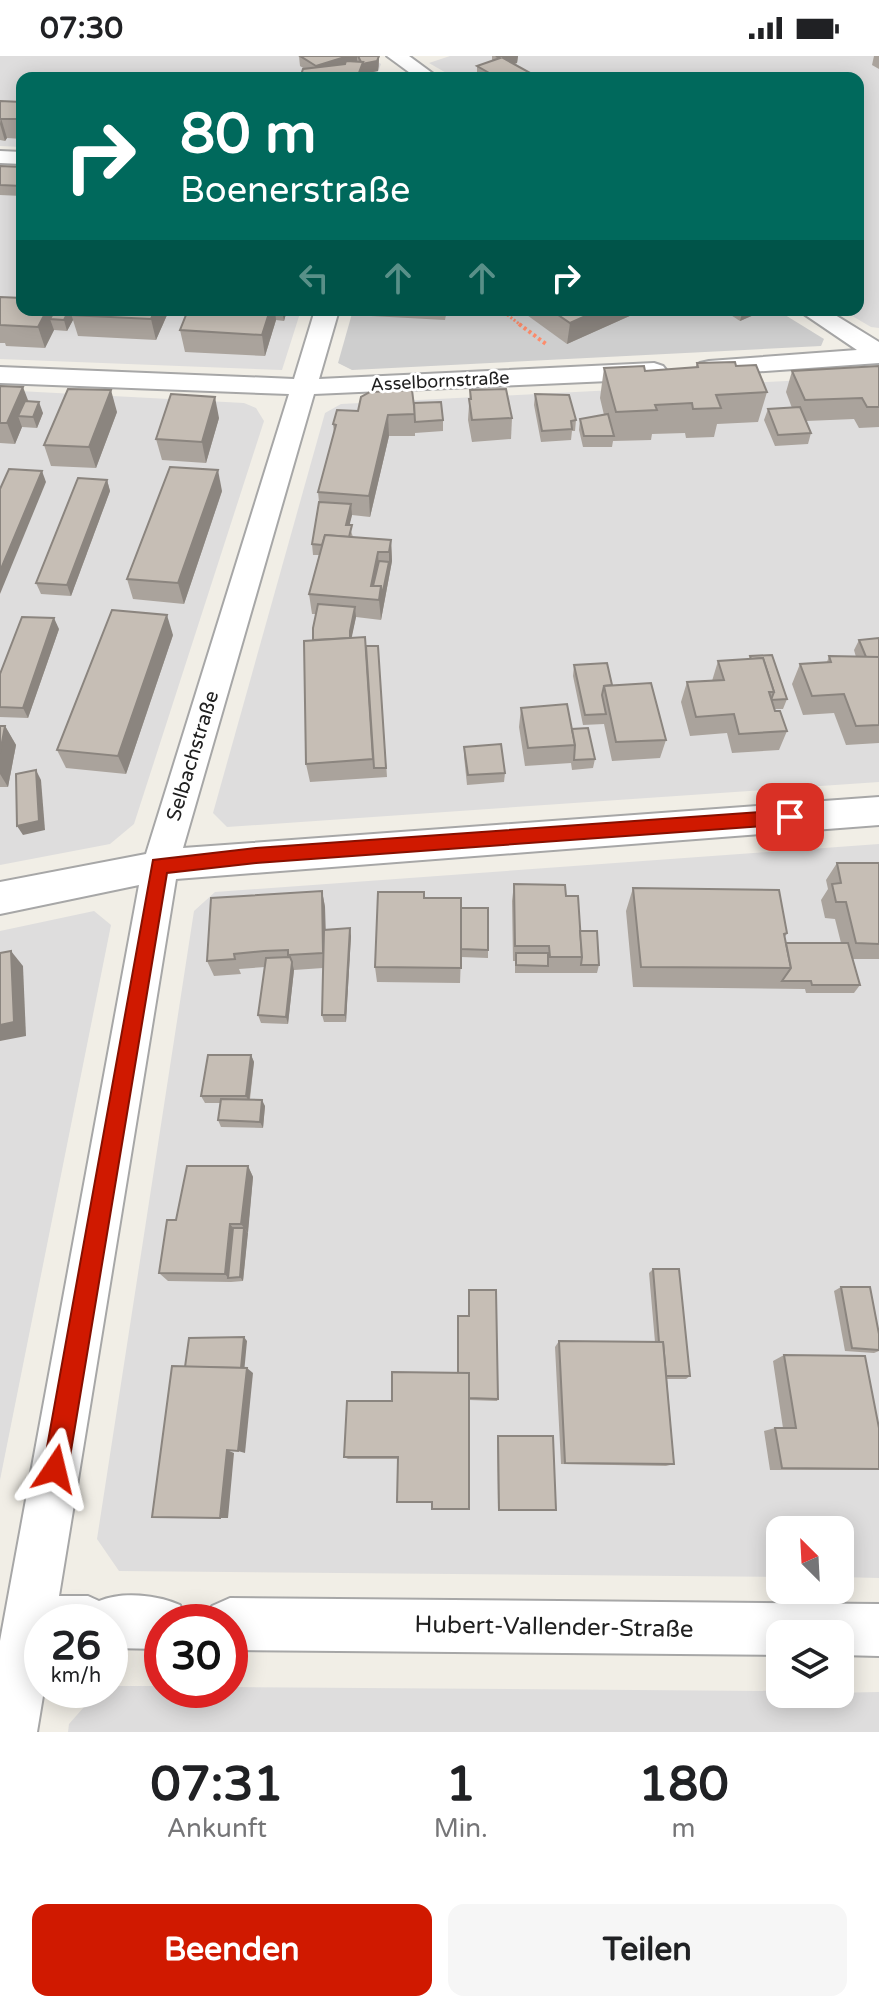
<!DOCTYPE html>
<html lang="de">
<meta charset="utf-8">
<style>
:root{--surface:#fff;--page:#f6f6f6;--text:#202124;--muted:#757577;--accent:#d01900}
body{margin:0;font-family:"Varela Round",sans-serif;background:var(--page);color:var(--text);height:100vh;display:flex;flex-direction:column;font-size:30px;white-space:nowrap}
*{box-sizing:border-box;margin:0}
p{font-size:26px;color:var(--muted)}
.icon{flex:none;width:44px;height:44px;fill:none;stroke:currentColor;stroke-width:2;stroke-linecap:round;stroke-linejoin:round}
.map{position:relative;height:1676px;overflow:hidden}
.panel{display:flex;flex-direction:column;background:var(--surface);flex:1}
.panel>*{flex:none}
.guide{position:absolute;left:16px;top:16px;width:848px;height:244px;border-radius:16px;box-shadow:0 4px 20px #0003;background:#00695c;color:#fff;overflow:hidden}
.needle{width:52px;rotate:336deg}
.controls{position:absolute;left:766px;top:1460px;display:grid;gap:16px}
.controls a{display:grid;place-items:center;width:88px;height:88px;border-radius:16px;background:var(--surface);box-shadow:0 4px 20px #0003;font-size:40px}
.speed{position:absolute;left:24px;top:1548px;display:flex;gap:16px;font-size:40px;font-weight:700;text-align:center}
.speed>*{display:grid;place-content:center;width:104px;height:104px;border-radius:50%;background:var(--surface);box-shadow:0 4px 20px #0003;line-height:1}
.speed small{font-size:20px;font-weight:400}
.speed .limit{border:12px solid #d22;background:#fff;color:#111}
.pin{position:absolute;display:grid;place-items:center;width:68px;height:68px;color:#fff;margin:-34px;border-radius:16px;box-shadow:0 4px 12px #0006}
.me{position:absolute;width:88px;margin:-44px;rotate:10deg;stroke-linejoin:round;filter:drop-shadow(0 0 6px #0008)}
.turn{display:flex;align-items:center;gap:28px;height:168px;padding:0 32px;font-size:36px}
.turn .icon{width:104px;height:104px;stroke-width:2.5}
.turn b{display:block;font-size:56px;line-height:68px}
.lanes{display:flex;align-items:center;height:76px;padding:0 32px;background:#0003;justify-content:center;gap:40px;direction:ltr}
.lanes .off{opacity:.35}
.eta{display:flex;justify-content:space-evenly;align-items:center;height:136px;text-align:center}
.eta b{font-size:48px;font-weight:700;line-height:56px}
.button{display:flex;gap:16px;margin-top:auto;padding:16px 32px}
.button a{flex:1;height:92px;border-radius:16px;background:var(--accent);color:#fff;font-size:32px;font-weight:700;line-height:92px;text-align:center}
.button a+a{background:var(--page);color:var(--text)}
.status{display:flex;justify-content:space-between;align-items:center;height:56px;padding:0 40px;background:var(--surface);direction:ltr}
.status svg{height:22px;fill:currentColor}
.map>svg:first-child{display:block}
.residential{fill:#dedddd}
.religious{fill:#cecece}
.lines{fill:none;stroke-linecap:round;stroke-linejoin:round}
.street-casing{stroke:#a7a7a7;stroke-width:4}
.path-far1{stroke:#fd8c6b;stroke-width:3;stroke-dasharray:2 2;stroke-linecap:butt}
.path{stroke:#fd8c6b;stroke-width:4;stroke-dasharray:3 3;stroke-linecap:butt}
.street{fill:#fff;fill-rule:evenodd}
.wall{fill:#aaa39c}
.shaded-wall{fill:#8b857f}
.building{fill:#c6beb5;stroke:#8b857f;stroke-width:2}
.route{fill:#d01900;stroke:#871000;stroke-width:2}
.labels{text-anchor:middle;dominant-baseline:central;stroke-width:6;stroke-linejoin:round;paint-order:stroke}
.far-street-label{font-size:18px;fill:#202020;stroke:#fff}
.street-label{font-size:20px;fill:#202020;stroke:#fff}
.near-street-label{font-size:24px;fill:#202020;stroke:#fff}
</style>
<div class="status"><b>07:30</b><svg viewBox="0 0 49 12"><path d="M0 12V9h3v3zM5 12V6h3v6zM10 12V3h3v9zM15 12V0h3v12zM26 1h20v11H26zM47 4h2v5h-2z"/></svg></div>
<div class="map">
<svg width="879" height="1676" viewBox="0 0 879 1676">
<rect width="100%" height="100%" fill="#f1eee6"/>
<g class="residential">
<polygon points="0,0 368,0 381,8 376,22 22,22 22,91 0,90"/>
<polygon points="450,0 879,0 879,272 871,271 842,254 858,254 858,22 455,22 429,7"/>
<polygon points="0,113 22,114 22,254 301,254 282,314 0,303"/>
<polygon points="865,321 879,326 879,726 227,771 213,757 325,357 341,348"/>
<polygon points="0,334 244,347 256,352 264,365 134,768 110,788 0,809"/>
<polygon points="879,788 879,1522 840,1521 840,1474 780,1474 780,1521 119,1515 97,1483 194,855 215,836"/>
<polygon points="94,855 111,869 0,1424 0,875"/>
<polygon points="110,1630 162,1630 162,1634 230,1634 230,1631 780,1635 780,1638 879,1636 879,1676 68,1676 69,1668 99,1634 110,1634"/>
</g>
<polygon class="religious" points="353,254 777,254 824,283 821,290 352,314 338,307"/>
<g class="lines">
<g class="street-casing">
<g id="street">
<polygon points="387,0 409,0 439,22 417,22"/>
<polygon points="0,95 22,96 22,108 0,107"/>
<path d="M315,254h24l-20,69 335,-16 9,3 4,5 -4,5 -9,3 -340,15 -131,454 696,-51v28l-703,54 -117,717h29l11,5c24,-10 58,-6 81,4l7,17h-25v27l-52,-1v-26h-68l2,68 -7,42h-37v-91l139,-756 -139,29v-32l146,-28 143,-460 -289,-11v-16l294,12z"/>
<polygon points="798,254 827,254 879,286 879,307 709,319 700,317 697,312 700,307 709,305 857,294"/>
<polygon points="230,1542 879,1548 879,1600 840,1599 840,1578 780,1578 780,1599 230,1594 230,1566 205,1566 212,1550"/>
</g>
</g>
<polyline class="path-far1" points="501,254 522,270"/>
<polyline class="path" points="519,268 546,288"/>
<use href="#street" class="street"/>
</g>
<g class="wall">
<polygon points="299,0 379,0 379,10 378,15 363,18 363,22 300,22 305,13 300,10"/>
<polygon points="492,0 518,0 517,7 514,8 533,22 480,22 477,20 477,10 492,5"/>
<polygon points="874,0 879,0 879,13 872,9"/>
<polygon points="0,45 22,46 22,83 7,82 5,85 0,84"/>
<polygon points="0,110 22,111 22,140 0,139"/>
<polygon points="22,155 22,173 18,162"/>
<polygon points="0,241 22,254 181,254 179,260 167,259 156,284 78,280 73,264 67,275 54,274 45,292 6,290 5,287 0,287"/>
<polygon points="188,254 287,254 284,265 276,264 265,300 185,296 180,274"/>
<polygon points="371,254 447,254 445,264 371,260"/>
<polygon points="520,254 643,254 567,288"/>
<polygon points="723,254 765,254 740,265"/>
<polygon points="697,307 736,310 767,336 758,366 717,368 714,381 686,382 685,377 652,378 651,384 613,385 612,391 583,391 579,374 580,363 604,359 600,342 604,312 645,315 696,311"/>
<polygon points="879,311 879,371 859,372 854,363 806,365 811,377 808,388 775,390 764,364 768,353 792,352 786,336 792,315"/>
<polygon points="0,330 28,346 43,357 37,372 22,371 15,388 0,387"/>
<polygon points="470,334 512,362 511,383 472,386 468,364"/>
<polygon points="535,338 576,364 575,375 572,375 571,384 541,386 534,349"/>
<polygon points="414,347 443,364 443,375 415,377 415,380 389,380 370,461 352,459 349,469 353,481 391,484 392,505 381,564 356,561 351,582 366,590 378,590 387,721 310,726 306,708 313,584 316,558 312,558 309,538 319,499 313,499 312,488 319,446 318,436 334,377 333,368 358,355"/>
<polygon points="117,356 96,412 51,410 44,389"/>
<polygon points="219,362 206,407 162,404 156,383"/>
<polygon points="107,424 110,435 71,540 41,538 36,527"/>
<polygon points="222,435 184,548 133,543 127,523"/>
<polygon points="59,573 28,662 0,661 0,618"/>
<polygon points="173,579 126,718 66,712 57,694"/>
<polygon points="879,582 879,687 846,689 834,657 803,659 792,628 800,608 827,606 829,600 856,601 854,594 859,584"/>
<polygon points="750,600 787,643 783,653 774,653 787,675 779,694 732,697 727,677 690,680 681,646 687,626 712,625 718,605 749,603"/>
<polygon points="574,609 612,629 666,684 660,702 612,705 604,668 583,669 573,620"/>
<polygon points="521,652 572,673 595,703 593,712 572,714 571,707 525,710 519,671"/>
<polygon points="0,670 5,670 16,689 8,731 0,731"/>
<polygon points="464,691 505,717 504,726 467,729 464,700"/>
<polygon points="837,807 879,807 879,903 853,903 860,929 854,937 806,937 805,933 633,931 626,855 633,832 787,877 785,881 786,887 841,887 835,863 825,862 821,844 828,833 826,824"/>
<polygon points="514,828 566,840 580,875 599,909 597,917 515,917 515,905 513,905 512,845"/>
<polygon points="322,835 325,851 325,874 351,880 346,966 324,966 322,959 323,912 294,914 288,968 261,967 258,959 265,911 239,913 241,918 214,920 207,905"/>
<polygon points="424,842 461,852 488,894 488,902 461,901 460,927 377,926 375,911"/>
<polygon points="251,999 254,1006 250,1043 265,1050 263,1072 221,1071 218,1064 220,1047 205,1047 201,1040"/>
<polygon points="248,1110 253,1121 243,1225 231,1226 168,1225 159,1217 176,1164"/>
<polygon points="653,1213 690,1320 686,1323 667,1323 674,1408 666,1410 561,1408 555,1291 559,1285 655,1286 649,1217"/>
<polygon points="841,1231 879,1278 879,1295 874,1297 845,1295 834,1235"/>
<polygon points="784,1299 879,1372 879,1414 770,1414 764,1375 775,1372 783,1372 773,1305"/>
<polygon points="392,1316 498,1343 497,1345 469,1344 432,1446 398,1403 348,1403 344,1401 392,1345"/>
<polygon points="498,1380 556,1454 498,1454 497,1381"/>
</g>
<g class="shaded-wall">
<polygon points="348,0 357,0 357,8 317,21 316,10"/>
<polygon points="379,0 378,15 363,18 363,22 357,22 361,8"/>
<polygon points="508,0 518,0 517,7 502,12 503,2"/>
<polygon points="22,57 22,73 18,63"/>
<polygon points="1,62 7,82 5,85 0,68"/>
<polygon points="47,254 55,254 50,263 54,274 45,292 38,271"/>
<polygon points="69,254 70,254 73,264 67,275 64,264"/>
<polygon points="155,254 166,254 167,259 156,284 151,263"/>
<polygon points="270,254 275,254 276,264 265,300 262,279"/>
<polygon points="282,254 287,254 284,265"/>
<polygon points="599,254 643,254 567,288 570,267"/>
<polygon points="743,254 765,254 740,265"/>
<polygon points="23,331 31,352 18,360 22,371 15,388 7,367"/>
<polygon points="111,334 117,356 96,412 89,391"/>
<polygon points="215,341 219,362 206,407 202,386"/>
<polygon points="39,346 43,357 37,372 33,361"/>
<polygon points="388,359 389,380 370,461 369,440"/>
<polygon points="218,414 222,435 184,548 178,527"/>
<polygon points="42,415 46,426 0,538 0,515"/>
<polygon points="107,424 110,435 71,540 67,529"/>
<polygon points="351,448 352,459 347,480 346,469"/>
<polygon points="391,484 392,505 381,564 379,544 381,530 389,506 389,496"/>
<polygon points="378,496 379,516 374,539 371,530"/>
<polygon points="355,551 356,561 351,585 350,575"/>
<polygon points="167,559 173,579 126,718 118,700"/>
<polygon points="54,562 59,573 28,662 23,652"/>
<polygon points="5,670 16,689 8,731 0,718 0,697"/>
<polygon points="36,714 41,724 45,774 23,779 17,770"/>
<polygon points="322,835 325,851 327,912 323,897"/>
<polygon points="350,872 351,880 346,966 345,959"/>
<polygon points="11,895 23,910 26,980 0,985 0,969"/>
<polygon points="292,906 294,914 288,968 286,961"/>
<polygon points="251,999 254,1006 249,1046 246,1040"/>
<polygon points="262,1044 265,1050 263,1072 260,1066"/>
<polygon points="248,1110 253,1121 248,1177 241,1168"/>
<polygon points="230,1168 237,1177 228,1222 225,1218"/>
<polygon points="244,1172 248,1177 243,1225 240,1221"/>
<polygon points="244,1281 247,1285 244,1317 241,1314"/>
<polygon points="247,1312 253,1317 245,1397 238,1395"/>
<polygon points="227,1394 234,1397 228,1462 220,1462"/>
</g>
<g class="building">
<polygon points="300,0 348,0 316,10"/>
<polygon points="358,0 379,0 377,5 362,8 363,6 361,6"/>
<polygon points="496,0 508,0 503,2 534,19 526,22 521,22 514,18 498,22 477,10 500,2"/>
<polygon points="346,5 363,6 357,22 300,22 303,13 345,8"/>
<polygon points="582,17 591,22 568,22"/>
<polygon points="0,45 22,46 22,57 18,63 0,63"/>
<polygon points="0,110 22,111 22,130 0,129"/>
<polygon points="0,241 22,242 22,254 47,254 38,271 0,269"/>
<polygon points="55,254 69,254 64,264 50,263"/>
<polygon points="74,254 155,254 151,263 71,259"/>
<polygon points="188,254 270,254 262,279 180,274"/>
<polygon points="551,254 599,254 570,267"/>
<polygon points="735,306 736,310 756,309 767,336 716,339 721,352 693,353 692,347 655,349 657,354 616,356 604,312 644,310 645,315 698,311 697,307"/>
<polygon points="879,310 879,351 867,351 862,342 805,344 792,315"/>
<polygon points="0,330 23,331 7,367 0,367"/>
<polygon points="68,333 111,334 89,391 44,389"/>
<polygon points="506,333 512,362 472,364 469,343 471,343 470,334"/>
<polygon points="412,334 415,358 388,359 369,440 318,436 336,369 333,368 337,354 358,355 361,341 370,336"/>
<polygon points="171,338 215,341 202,386 156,383"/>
<polygon points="535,338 569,339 576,364 571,365 572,373 542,375"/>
<polygon points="25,345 39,346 33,361 18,360"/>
<polygon points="441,346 443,364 415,366 414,347"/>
<polygon points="800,351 811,377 778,379 768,353"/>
<polygon points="608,358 614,380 584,380 580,363"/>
<polygon points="170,411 218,414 178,527 127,523"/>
<polygon points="9,413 42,415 0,515 0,433"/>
<polygon points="78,422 107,424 67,529 36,527"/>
<polygon points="319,446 351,448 346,469 352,469 349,481 325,479 322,489 312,488"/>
<polygon points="325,479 391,484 389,496 378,496 371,530 381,530 379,544 309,538"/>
<polygon points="379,505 389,506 382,540 381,530 373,530"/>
<polygon points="318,548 355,551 350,575 350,582 313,584 313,572"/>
<polygon points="112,554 167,559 118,700 57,694"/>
<polygon points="22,561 54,562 23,652 0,651 0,618"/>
<polygon points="365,581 373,703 306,708 304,585"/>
<polygon points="879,582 879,601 866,601 859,584"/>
<polygon points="366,590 378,590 386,712 374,712"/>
<polygon points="772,599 787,643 771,644 774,636 763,602 751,603 750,600"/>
<polygon points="829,600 879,601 879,669 856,670 844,638 812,640 800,608 831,606"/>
<polygon points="763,602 774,636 769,636 775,655 780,655 787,675 739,678 734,658 696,661 687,626 724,624 718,605"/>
<polygon points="607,607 612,629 604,630 602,639 606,658 585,659 574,609"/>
<polygon points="651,627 666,684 616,686 604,630"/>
<polygon points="567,648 575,689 528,692 521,652"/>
<polygon points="0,670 5,670 0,697"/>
<polygon points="588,672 595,703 574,704 575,689 572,673"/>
<polygon points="501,688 505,717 468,719 464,691"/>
<polygon points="36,714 39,765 17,770 16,718"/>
<polygon points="837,807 879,807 879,888 856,887 846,846 836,846 832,828 841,827"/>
<polygon points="514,828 565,829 566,840 578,840 582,901 550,901 549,890 515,890"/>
<polygon points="633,832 779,834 787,877 784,878 791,912 641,911"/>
<polygon points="322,835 323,897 288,899 288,894 264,895 234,898 235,903 207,905 211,842"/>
<polygon points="378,836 424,836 424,842 461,842 461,912 375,911"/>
<polygon points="461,852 488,852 488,894 461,893"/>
<polygon points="350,872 345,959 322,959 324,874"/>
<polygon points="580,875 597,875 599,909 581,909 582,901"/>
<polygon points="786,887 848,887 860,929 812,929 811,925 782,925 791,912"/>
<polygon points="11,895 14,966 0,969 0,897"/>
<polygon points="516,897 548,897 548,910 516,909"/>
<polygon points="290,901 292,906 286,961 258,959 266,902"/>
<polygon points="208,999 251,999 246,1040 201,1040"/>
<polygon points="221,1043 262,1044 260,1066 218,1064"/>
<polygon points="187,1110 248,1110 241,1168 230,1168 225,1218 159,1217 167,1164 176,1164"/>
<polygon points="233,1172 244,1172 240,1221 228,1222"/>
<polygon points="653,1213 679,1213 690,1320 666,1320 663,1286 659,1286"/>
<polygon points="841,1231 870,1231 879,1278 879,1294 852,1292"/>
<polygon points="469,1234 496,1234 498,1343 469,1342 469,1317 458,1317 458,1260 469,1260"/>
<polygon points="244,1281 241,1312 185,1311 189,1282"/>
<polygon points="559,1285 663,1286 674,1408 565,1407"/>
<polygon points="784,1299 865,1300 879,1372 879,1413 782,1412 775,1372 796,1372"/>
<polygon points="172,1310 247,1312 238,1395 227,1394 220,1462 152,1461"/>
<polygon points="392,1316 469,1317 469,1453 432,1453 432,1446 397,1446 398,1401 344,1401 347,1345 392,1345"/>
<polygon points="498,1380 553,1380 556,1454 499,1454"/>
</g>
<polygon class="route" points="790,754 798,761 790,768 256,807 167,817 68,1413 64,1422 55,1425 47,1422 43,1413 153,804 256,792"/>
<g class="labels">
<g class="far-street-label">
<text transform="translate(440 325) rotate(-3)">Asselbornstraße</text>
</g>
<g class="street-label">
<text transform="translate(193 700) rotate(-73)">Selbachstraße</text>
</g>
<g class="near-street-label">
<text transform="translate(554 1571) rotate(1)">Hubert-Vallender-Straße</text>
</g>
</g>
</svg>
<div class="controls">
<a><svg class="needle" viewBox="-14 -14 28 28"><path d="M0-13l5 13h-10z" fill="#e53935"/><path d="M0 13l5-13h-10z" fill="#757577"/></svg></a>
<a><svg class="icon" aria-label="layers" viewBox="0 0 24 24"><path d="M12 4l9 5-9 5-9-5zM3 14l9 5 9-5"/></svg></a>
</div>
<div class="speed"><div>26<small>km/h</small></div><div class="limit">30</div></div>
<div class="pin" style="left:790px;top:761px;background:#d93025"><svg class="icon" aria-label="arrive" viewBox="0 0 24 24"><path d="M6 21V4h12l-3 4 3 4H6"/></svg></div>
<svg class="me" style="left:55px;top:1413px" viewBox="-20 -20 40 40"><path d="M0-17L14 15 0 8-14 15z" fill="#d01900" stroke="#fff" stroke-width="4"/></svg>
<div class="guide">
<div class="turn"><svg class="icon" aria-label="right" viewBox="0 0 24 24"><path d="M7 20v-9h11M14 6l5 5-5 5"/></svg><div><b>80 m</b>Boenerstraße</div></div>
<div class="lanes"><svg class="icon off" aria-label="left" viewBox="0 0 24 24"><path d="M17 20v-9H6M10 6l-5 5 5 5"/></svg><svg class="icon off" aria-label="ahead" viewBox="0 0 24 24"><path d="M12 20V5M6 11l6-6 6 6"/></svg><svg class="icon off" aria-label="ahead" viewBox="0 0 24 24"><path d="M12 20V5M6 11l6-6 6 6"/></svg><svg class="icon" aria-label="right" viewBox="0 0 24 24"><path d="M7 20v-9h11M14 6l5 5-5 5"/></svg></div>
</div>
</div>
<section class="panel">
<div class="eta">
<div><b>07:31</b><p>Ankunft</p></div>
<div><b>1</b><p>Min.</p></div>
<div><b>180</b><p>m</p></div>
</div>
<div class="button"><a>Beenden</a><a>Teilen</a></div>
</section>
